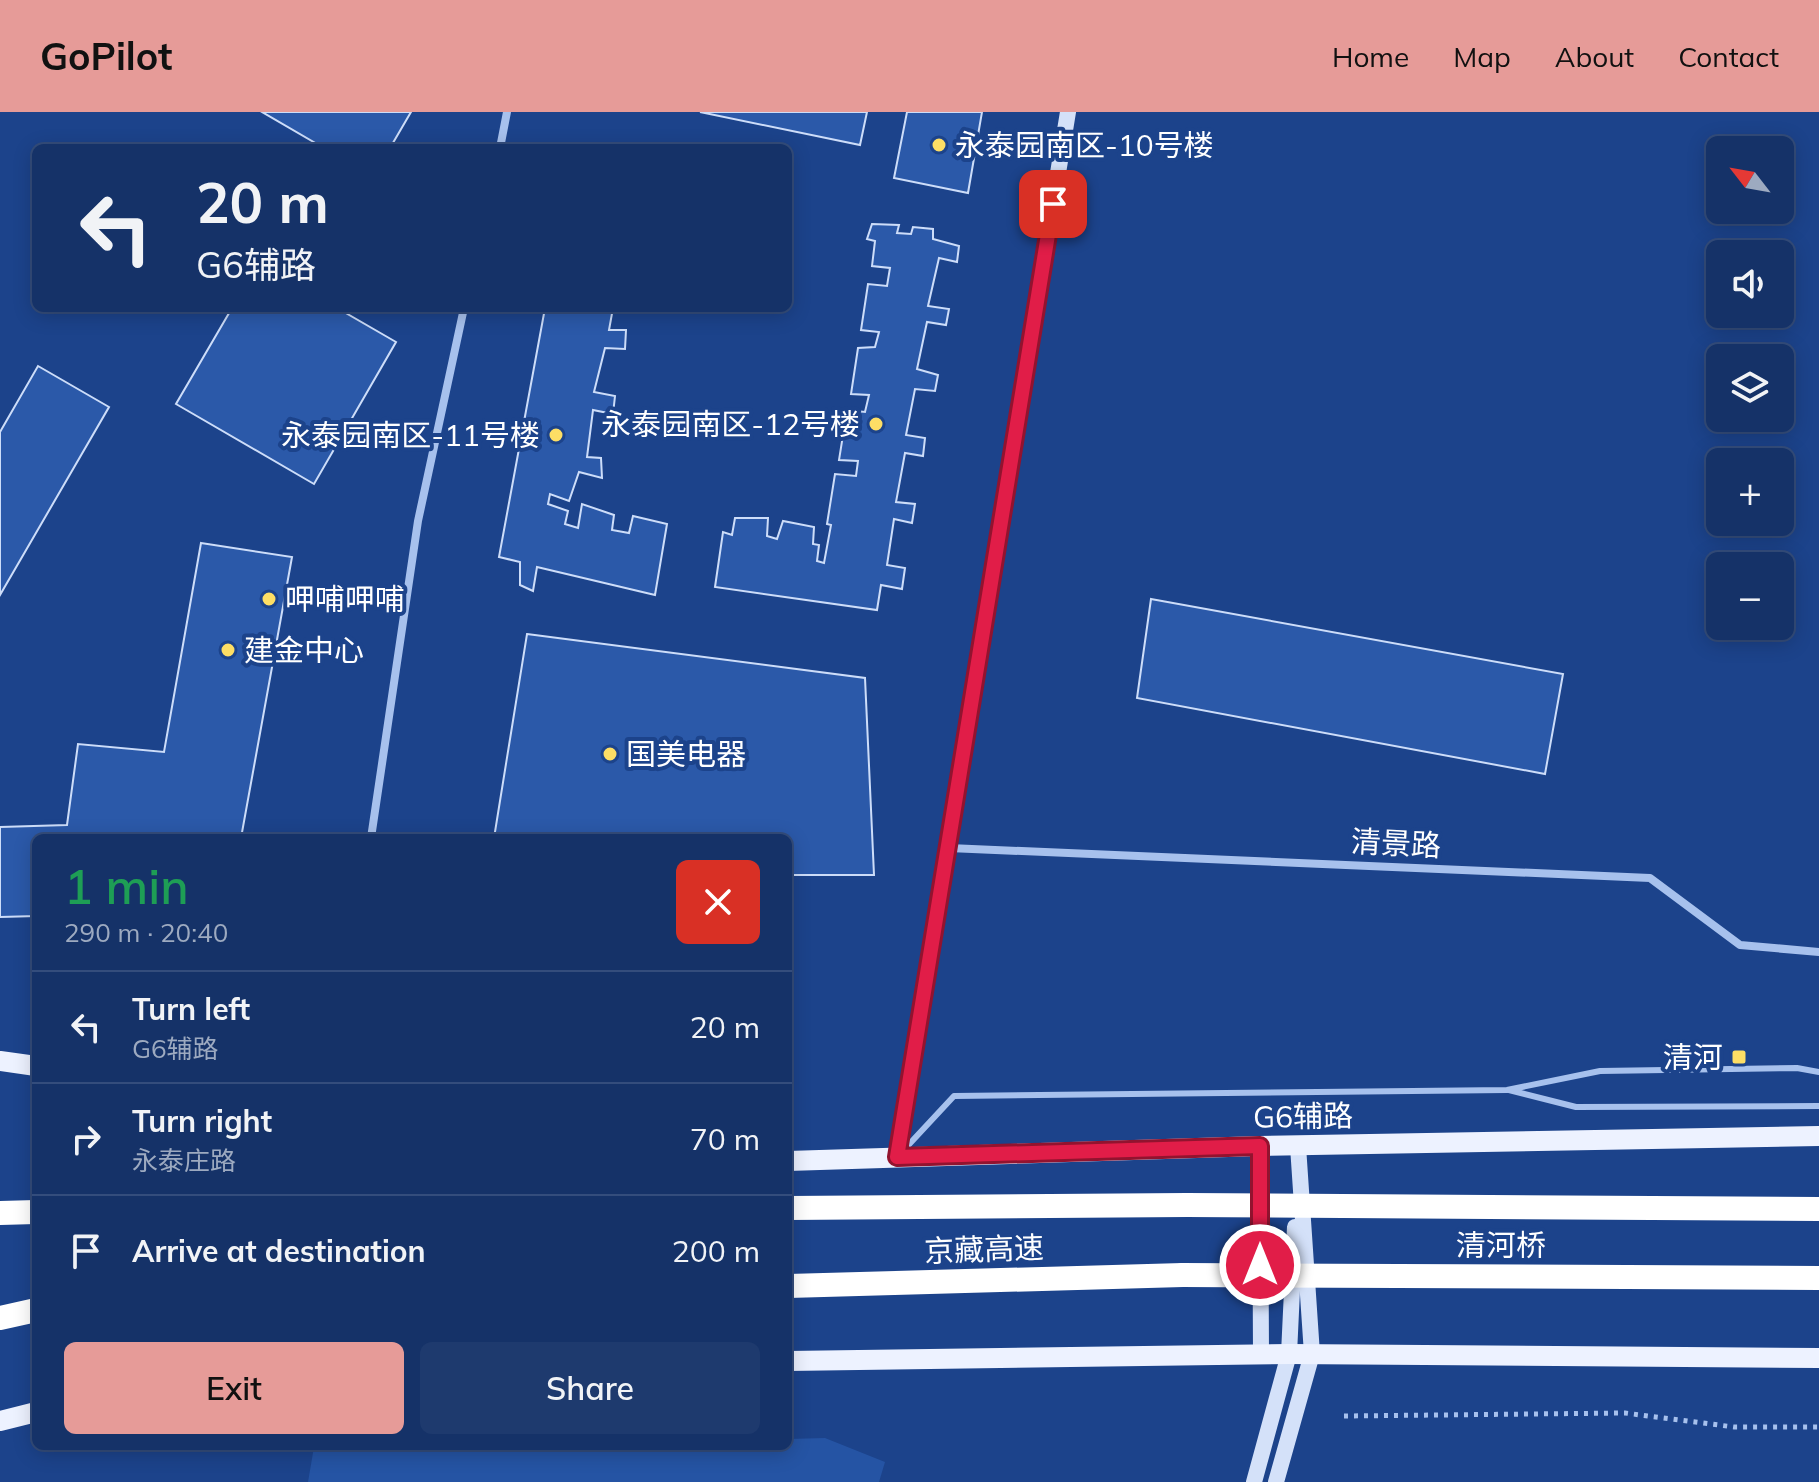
<!DOCTYPE html>
<meta charset="utf-8">
<style>
:root{--surface:#153268;--page:#1e3a6e;--text:#f1f3f6;--muted:#9daac0;--line:#344d7c;--accent:#e69b98}
body{margin:0;font-family:Mulish,"Noto Sans SC",sans-serif;background:var(--page);color:var(--text);height:100vh;display:flex;flex-direction:column;font-size:30px;white-space:nowrap}
*{box-sizing:border-box;margin:0}
p{font-size:26px;color:var(--muted)}
.icon{flex:none;width:44px;height:44px;fill:none;stroke:currentColor;stroke-width:2;stroke-linecap:round;stroke-linejoin:round}
.map{position:relative;flex:1;overflow:hidden}
.drawer{position:absolute;left:32px;top:722px;width:760px;height:616px;display:flex;flex-direction:column;background:var(--surface);border-radius:12px;box-shadow:0 4px 20px #0003,0 0 0 2px var(--line)}
.drawer>*{flex:none}
.hud{position:absolute;left:32px;top:32px;width:760px;height:168px;border-radius:12px;box-shadow:0 4px 20px #0003,0 0 0 2px var(--line);background:#153268;color:var(--text);overflow:hidden}
.needle{width:52px;rotate:301deg}
.tools{position:absolute;left:1706px;top:24px;display:grid;gap:16px}
.tools a{display:grid;place-items:center;width:88px;height:88px;border-radius:12px;background:var(--surface);box-shadow:0 4px 20px #0003,0 0 0 2px var(--line);font-size:40px}
.pin{position:absolute;display:grid;place-items:center;width:68px;height:68px;color:#fff;margin:-34px;border-radius:16px;box-shadow:0 4px 12px #0006}
.me{position:absolute;width:88px;margin:-44px;rotate:0deg;stroke-linejoin:round;filter:drop-shadow(0 0 6px #0008)}
.turn{display:flex;align-items:center;gap:28px;height:168px;padding:0 32px;font-size:36px}
.turn .icon{width:104px;height:104px;stroke-width:2.5}
.turn b{display:block;font-size:56px;line-height:68px}
.round{display:grid;place-items:center;flex:none;width:84px;height:84px;border-radius:12px;background:var(--page)}
.headline{display:flex;align-items:center;justify-content:space-between;height:136px;padding:0 32px}
h1{font-size:48px;font-weight:600;line-height:60px;color:#1e9e55}
.action{display:flex;gap:16px;margin-top:auto;padding:16px 32px}
.action a{flex:1;height:92px;border-radius:12px;background:var(--accent);color:#111;font-size:32px;font-weight:600;line-height:92px;text-align:center}
.action a+a{background:var(--page);color:var(--text)}
ul{padding:0;list-style:none}
li{display:flex;align-items:center;gap:24px;height:112px;padding:0 32px;border-top:2px solid var(--line)}
li div{flex:1}
li b{display:block;font-size:30px}
li em{font-style:normal}
header{display:flex;align-items:center;gap:48px;box-sizing:border-box;height:112px;padding:0 40px;background:var(--accent);color:#111}
header strong{font-size:38px}
nav{display:flex;gap:44px;margin-inline-start:auto;font-size:28px}
.map>svg:first-child{display:block}
.green{fill:#2554a4}
.building{fill:#2b59a9;stroke:#cdddf9;stroke-width:2}
.lines{fill:none;stroke-linecap:round;stroke-linejoin:round}
.path{stroke:#a7c1ed;stroke-width:5;stroke-dasharray:4 6;stroke-linecap:butt}
.lane{stroke:#a7c1ed;stroke-width:6}
.street{stroke:#a7c1ed;stroke-width:8}
.secondary{stroke:#d4e1f9;stroke-width:16}
.primary{stroke:#edf2ff;stroke-width:20}
.highway{stroke:#fff;stroke-width:24}
.highway-bridge{stroke:#fff;stroke-width:24}
.route-casing{stroke:#92132f;stroke-width:20}
.route{stroke:#e11d48;stroke-width:14}
.poi-dot{fill:#fdde65;stroke:#1c438b;stroke-width:3}
.labels{text-anchor:middle;dominant-baseline:central;stroke-width:8;stroke-linejoin:round;paint-order:stroke}
.poi-label{font-size:30px;fill:#fff;stroke:#1c438b;text-anchor:start}
.street-label{font-size:30px;fill:#fff;stroke:#1c438b}
</style>
<header>
<strong>GoPilot</strong>
<nav><a>Home</a><a>Map</a><a>About</a><a>Contact</a></nav>
</header>
<div class="map">
<svg width="1819" height="1370" viewBox="0 0 1819 1370">
<rect width="100%" height="100%" fill="#1c438b"/>
<polygon class="green" points="825,1326 885,1350 879,1370 308,1370 314,1335 788,1334 788,1327"/>
<g class="building">
<polygon points="262,0 411,0 390,36 324,36"/>
<polygon points="700,0 867,0 860,33"/>
<polygon points="907,0 982,0 968,81 894,66"/>
<polygon points="872,112 899,113 897,121 911,122 913,115 933,117 933,127 959,134 957,150 939,146 928,194 949,197 946,213 927,210 917,257 938,263 935,279 915,277 906,323 925,326 923,344 905,341 896,390 915,392 912,411 894,407 887,453 905,456 902,477 881,473 877,498 715,475 723,420 732,423 735,406 768,406 767,424 777,427 783,409 814,415 813,432 819,433 817,449 824,451 831,413 827,412 835,362 856,364 858,349 839,348 847,298 865,300 869,283 851,282 858,236 875,235 879,220 861,218 868,172 887,174 890,156 872,154 875,129 867,127"/>
<polygon points="232,196 337,196 396,230 314,372 176,292"/>
<polygon points="545,196 613,196 609,218 626,218 625,237 605,236 594,280 615,284 613,302 593,298 587,345 601,346 602,366 579,360 569,389 550,382 548,392 568,399 565,412 578,416 582,392 614,403 612,418 629,421 633,404 667,412 655,483 537,455 533,479 520,473 520,450 499,445"/>
<polygon points="38,254 109,295 0,483 0,320"/>
<polygon points="201,431 292,445 241,726 36,726 36,804 0,805 0,715 67,713 78,632 164,640"/>
<polygon points="1151,487 1563,562 1545,662 1137,586"/>
<polygon points="527,522 865,566 874,763 788,763 788,726 494,726"/>
</g>
<g class="lines">
<polyline class="path" points="1344,1304 1625,1301 1734,1315 1819,1315"/>
<g class="lane">
<polyline points="1509,978 1576,995 1819,994"/>
<polyline points="901,1041 954,984 1507,978 1600,959 1797,956 1819,960"/>
</g>
<g class="street">
<polyline points="500,36 507,0"/>
<polyline points="371,726 418,409 464,196"/>
<polyline points="949,736 1650,766 1740,833 1819,840"/>
</g>
<g class="secondary">
<polyline points="1260,1034 1261,1242"/>
<polyline points="897,1045 1068,0"/>
<polyline points="1254,1370 1289,1242 1295,1115"/>
<polyline points="1276,1370 1312,1242 1298,1034"/>
</g>
<g class="primary">
<polyline points="0,949 36,954"/>
<polyline points="788,1049 1260,1034 1819,1024"/>
<polyline points="788,1249 1289,1242 1819,1246"/>
<polyline points="0,1309 36,1300"/>
</g>
<g class="highway">
<polyline points="788,1096 1187,1093"/>
<polyline points="0,1101 36,1100"/>
<polyline points="788,1174 1183,1163"/>
<polyline points="0,1206 36,1198"/>
</g>
<g class="highway-bridge">
<polyline points="1187,1093 1819,1097"/>
<polyline points="1183,1163 1819,1166"/>
</g>
</g>
<g class="lines">
<g class="route-casing">
<polyline id="route" points="1053,92 897,1045 1260,1034 1260,1153"/>
</g>
<use href="#route" class="route"/>
</g>
<g class="poi-dot">
<circle cx="939" cy="33" r="8"/>
<circle cx="876" cy="312" r="8"/>
<circle cx="556" cy="323" r="8"/>
<circle cx="269" cy="487" r="8"/>
<circle cx="228" cy="538" r="8"/>
<circle cx="610" cy="642" r="8"/>
<rect x="1731" y="937" width="16" height="16" rx="4"/>
</g>
<g class="labels">
<g class="poi-label">
<text x="955" y="33">永泰园南区-10号楼</text>
<text x="860" y="312" text-anchor="end">永泰园南区-12号楼</text>
<text x="540" y="323" text-anchor="end">永泰园南区-11号楼</text>
<text x="285" y="487">呷哺呷哺</text>
<text x="244" y="538">建金中心</text>
<text x="626" y="642">国美电器</text>
<text x="1723" y="945" text-anchor="end">清河</text>
</g>
<g class="street-label">
<text transform="translate(1396 731) rotate(3)">清景路</text>
<text transform="translate(1303 1004) rotate(-1)">G6辅路</text>
<text x="1501" y="1133">清河桥</text>
<text transform="translate(984 1137) rotate(-2)">京藏高速</text>
</g>
</g>
</svg>
<div class="tools">
<a><svg class="needle" viewBox="-14 -14 28 28"><path d="M0-13l5 13h-10z" fill="#e53935"/><path d="M0 13l5-13h-10z" fill="#9daac0"/></svg></a>
<a><svg class="icon" aria-label="sound" viewBox="0 0 24 24"><path d="M4 9h4l5-4v14l-5-4H4zM17 9q2 3 0 6"/></svg></a>
<a><svg class="icon" aria-label="layers" viewBox="0 0 24 24"><path d="M12 4l9 5-9 5-9-5zM3 14l9 5 9-5"/></svg></a>
<a>+</a>
<a>−</a>
</div>
<div class="pin" style="left:1053px;top:92px;background:#d93025"><svg class="icon" aria-label="arrive" viewBox="0 0 24 24"><path d="M6 21V4h12l-3 4 3 4H6"/></svg></div>
<svg class="me" style="left:1260px;top:1153px" viewBox="-20 -20 40 40"><circle r="17" fill="#e11d48" stroke="#fff" stroke-width="3"/><path d="M0-11L8 9 0 5-8 9z" fill="#fff"/></svg>
<div class="hud">
<div class="turn"><svg class="icon" aria-label="left" viewBox="0 0 24 24"><path d="M17 20v-9H6M10 6l-5 5 5 5"/></svg><div><b>20 m</b>G6辅路</div></div>
</div>
<section class="drawer">
<div class="headline"><div><h1>1 min</h1><p>290 m · 20:40</p></div><a class="round" style="background:#d93025;color:#fff"><svg class="icon" aria-label="close" viewBox="0 0 24 24"><path d="M6 6l12 12M18 6L6 18"/></svg></a></div>
<ul>
<li><svg class="icon" aria-label="left" viewBox="0 0 24 24"><path d="M17 20v-9H6M10 6l-5 5 5 5"/></svg><div><b>Turn left</b><p>G6辅路</p></div><em>20 m</em></li>
<li><svg class="icon" aria-label="right" viewBox="0 0 24 24"><path d="M7 20v-9h11M14 6l5 5-5 5"/></svg><div><b>Turn right</b><p>永泰庄路</p></div><em>70 m</em></li>
<li><svg class="icon" aria-label="arrive" viewBox="0 0 24 24"><path d="M6 21V4h12l-3 4 3 4H6"/></svg><div><b>Arrive at destination</b></div><em>200 m</em></li>
</ul>
<div class="action"><a>Exit</a><a>Share</a></div>
</section>
</div>
